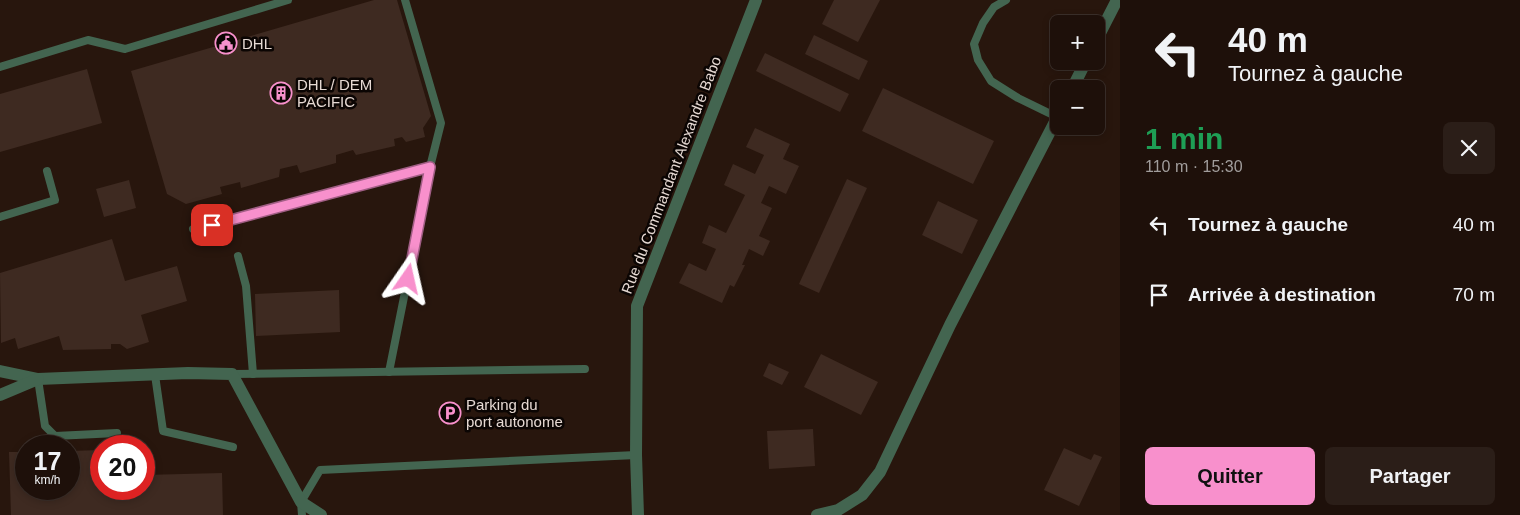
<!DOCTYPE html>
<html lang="fr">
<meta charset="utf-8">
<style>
:root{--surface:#1e100a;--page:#2b1e18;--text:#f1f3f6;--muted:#a19d9c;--line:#3c302b;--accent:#f890cc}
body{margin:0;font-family:Helvetica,sans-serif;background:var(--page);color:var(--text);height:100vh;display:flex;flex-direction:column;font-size:19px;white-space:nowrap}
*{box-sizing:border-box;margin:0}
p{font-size:16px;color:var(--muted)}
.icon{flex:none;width:28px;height:28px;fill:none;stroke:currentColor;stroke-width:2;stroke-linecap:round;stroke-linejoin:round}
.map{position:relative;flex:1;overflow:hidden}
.panel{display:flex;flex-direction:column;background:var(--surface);width:400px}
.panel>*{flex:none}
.banner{background:#1e100a;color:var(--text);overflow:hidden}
.fabs{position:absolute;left:1050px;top:15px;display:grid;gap:10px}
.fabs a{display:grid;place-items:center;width:55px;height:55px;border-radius:8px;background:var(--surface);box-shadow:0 2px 8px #0003,0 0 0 1px var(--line);font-size:25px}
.speed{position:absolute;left:15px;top:435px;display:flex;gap:10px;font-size:25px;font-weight:700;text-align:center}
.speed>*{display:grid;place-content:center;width:65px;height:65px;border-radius:50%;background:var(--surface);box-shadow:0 2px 8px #0003,0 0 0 1px var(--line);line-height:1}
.speed small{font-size:12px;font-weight:400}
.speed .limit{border:8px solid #d22;background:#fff;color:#111}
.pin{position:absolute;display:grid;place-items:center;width:42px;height:42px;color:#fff;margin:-21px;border-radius:10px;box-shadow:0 2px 8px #0006}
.me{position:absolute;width:55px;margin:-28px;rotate:11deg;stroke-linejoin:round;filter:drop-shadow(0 0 4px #0008)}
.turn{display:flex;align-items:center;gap:18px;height:105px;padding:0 25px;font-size:22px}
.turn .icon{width:65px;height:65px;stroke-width:2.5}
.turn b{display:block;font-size:35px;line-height:42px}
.round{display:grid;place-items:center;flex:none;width:52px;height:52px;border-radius:8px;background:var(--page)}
.head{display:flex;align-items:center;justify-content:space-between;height:85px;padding:0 25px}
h1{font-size:30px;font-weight:800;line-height:38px;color:#1e9e55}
.primary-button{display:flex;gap:10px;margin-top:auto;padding:10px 25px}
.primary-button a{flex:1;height:58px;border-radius:8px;background:var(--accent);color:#111;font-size:20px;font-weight:800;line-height:58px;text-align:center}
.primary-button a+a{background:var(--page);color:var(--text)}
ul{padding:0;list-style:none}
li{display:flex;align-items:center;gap:15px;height:70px;padding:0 25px}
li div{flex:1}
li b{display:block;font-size:19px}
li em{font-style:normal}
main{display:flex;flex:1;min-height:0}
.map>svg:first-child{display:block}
.building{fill:#3e2a21}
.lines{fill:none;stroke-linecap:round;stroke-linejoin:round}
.lane{stroke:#436550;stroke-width:8}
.street{stroke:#436550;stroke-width:12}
.route-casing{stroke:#a15e85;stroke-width:12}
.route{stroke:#f890cc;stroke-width:9}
.labels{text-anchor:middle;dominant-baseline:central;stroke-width:5;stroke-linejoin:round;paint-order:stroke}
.poi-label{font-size:15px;fill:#e6d9d3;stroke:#0b0503;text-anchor:start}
.street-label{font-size:15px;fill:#e6d9d3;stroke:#0b0503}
</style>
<main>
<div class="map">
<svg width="1120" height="515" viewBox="0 0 1120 515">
<rect width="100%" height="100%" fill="#28160d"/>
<g class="building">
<polygon points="374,0 397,0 431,116 423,128 425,137 406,142 402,137 394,139 395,146 356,155 353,150 336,155 336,163 300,173 297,165 280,169 279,177 241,188 240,182 220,187 222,194 186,204 167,194 131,71"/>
<polygon points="834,0 880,0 858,42 822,24"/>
<polygon points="814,35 868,61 859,80 805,54"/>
<polygon points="765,53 849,94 840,112 756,71"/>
<polygon points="87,69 102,123 0,152 0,94"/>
<polygon points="883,88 994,141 973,184 862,131"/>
<polygon points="755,128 790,144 783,159 799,166 786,194 769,186 761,203 772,208 759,236 770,241 763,256 749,249 742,265 745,265 734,287 730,285 722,303 679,283 689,263 706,271 716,249 702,243 709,225 726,233 745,195 724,185 733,164 755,174 764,155 746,147"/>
<polygon points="847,179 867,188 819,293 799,284"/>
<polygon points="129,180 136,208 104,217 96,189"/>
<polygon points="938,201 978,220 962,254 922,235"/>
<polygon points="112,239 125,281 177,266 187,301 141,315 149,342 127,349 120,344 111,344 111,349 63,350 59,336 18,349 15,338 1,343 0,273"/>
<polygon points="339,290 340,332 256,336 255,294"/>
<polygon points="821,354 878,382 861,415 804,387"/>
<polygon points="769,363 789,372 782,385 763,376"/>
<polygon points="813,429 815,466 769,469 767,431"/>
<polygon points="1064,448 1091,460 1094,454 1102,457 1079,506 1044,490"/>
<polygon points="101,450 101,489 144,489 144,475 222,473 223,515 11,515 9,452 26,452 26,489 69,489 69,451"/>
</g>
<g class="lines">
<g class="lane">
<polyline points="405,0 441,123 430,167"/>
<polyline points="1006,0 994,7 983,23 974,44 978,60 991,81 1018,98 1057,117"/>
<polyline points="0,67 88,40 125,49 288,0"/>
<polyline points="0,217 55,200 47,171"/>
<polyline points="193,229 430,167 389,372"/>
<polyline points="238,256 246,286 253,374"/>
<polyline points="232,374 585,369"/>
<polyline points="155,375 163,431 233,447"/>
<polyline points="38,379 45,426 55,436 117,433"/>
<polyline points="302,515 301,502 320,470 636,455"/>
</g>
<g class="street">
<polyline points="1096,41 1117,0"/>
<polyline points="1072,89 1086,61"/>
<polyline points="0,371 38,379 188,373 232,374 301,502 321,515"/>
<polyline points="0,395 38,379"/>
<polyline points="638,515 636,455 637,306 756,0"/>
<polyline points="817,515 838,510 862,495 880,472 950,325 1059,114"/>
</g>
</g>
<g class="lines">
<g class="route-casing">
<polyline id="route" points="212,225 430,167 408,279"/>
</g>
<use href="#route" class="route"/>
</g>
<defs>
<g id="civic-ring" transform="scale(1.125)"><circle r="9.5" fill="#0b0503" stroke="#f890cc" stroke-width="1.5"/><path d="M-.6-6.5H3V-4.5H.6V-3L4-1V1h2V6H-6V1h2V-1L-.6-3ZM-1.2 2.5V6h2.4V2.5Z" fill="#f890cc"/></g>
<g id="building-ring" transform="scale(1.125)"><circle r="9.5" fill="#0b0503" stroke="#f890cc" stroke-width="1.5"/><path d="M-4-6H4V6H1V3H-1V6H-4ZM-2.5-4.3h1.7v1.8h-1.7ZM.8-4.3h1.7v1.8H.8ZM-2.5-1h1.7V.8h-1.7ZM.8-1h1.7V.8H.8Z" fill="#f890cc"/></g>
<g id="parking-ring" transform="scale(1.125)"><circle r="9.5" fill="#0b0503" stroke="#f890cc" stroke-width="1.5"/><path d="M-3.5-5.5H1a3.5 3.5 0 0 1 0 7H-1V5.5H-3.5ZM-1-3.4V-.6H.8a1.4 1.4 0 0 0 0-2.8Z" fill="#f890cc"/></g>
</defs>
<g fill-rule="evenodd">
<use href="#civic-ring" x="226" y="43"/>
<use href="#building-ring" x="281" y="93"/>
<use href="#parking-ring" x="450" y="413"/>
</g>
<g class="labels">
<g class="poi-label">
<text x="242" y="43">DHL</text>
<text x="297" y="84">DHL / DEM<tspan x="297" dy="17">PACIFIC</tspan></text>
<text x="466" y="404">Parking du<tspan x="466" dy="17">port autonome</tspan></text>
</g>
<g class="street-label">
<text transform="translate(671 175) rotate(-69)">Rue du Commandant Alexandre Babo</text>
</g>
</g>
</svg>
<div class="fabs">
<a>+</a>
<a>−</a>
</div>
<div class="speed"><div>17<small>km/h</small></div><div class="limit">20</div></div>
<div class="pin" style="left:212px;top:225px;background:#d93025"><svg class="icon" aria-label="arrive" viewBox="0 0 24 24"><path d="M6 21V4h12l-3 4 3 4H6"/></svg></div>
<svg class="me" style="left:408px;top:279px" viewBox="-20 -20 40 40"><path d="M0-17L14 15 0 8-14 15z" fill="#f890cc" stroke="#fff" stroke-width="4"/></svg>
</div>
<section class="panel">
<div class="banner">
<div class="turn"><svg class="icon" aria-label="left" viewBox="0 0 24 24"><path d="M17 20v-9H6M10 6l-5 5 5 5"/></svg><div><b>40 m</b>Tournez à gauche</div></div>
</div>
<div class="head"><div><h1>1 min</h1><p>110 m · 15:30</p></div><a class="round"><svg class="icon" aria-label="close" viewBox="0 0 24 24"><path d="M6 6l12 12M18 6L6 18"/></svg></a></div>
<ul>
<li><svg class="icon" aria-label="left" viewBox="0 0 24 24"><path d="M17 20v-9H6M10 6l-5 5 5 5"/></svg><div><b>Tournez à gauche</b></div><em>40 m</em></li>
<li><svg class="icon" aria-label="arrive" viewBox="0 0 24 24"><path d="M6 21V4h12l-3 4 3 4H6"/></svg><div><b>Arrivée à destination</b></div><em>70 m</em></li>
</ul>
<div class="primary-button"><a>Quitter</a><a>Partager</a></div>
</section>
</main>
